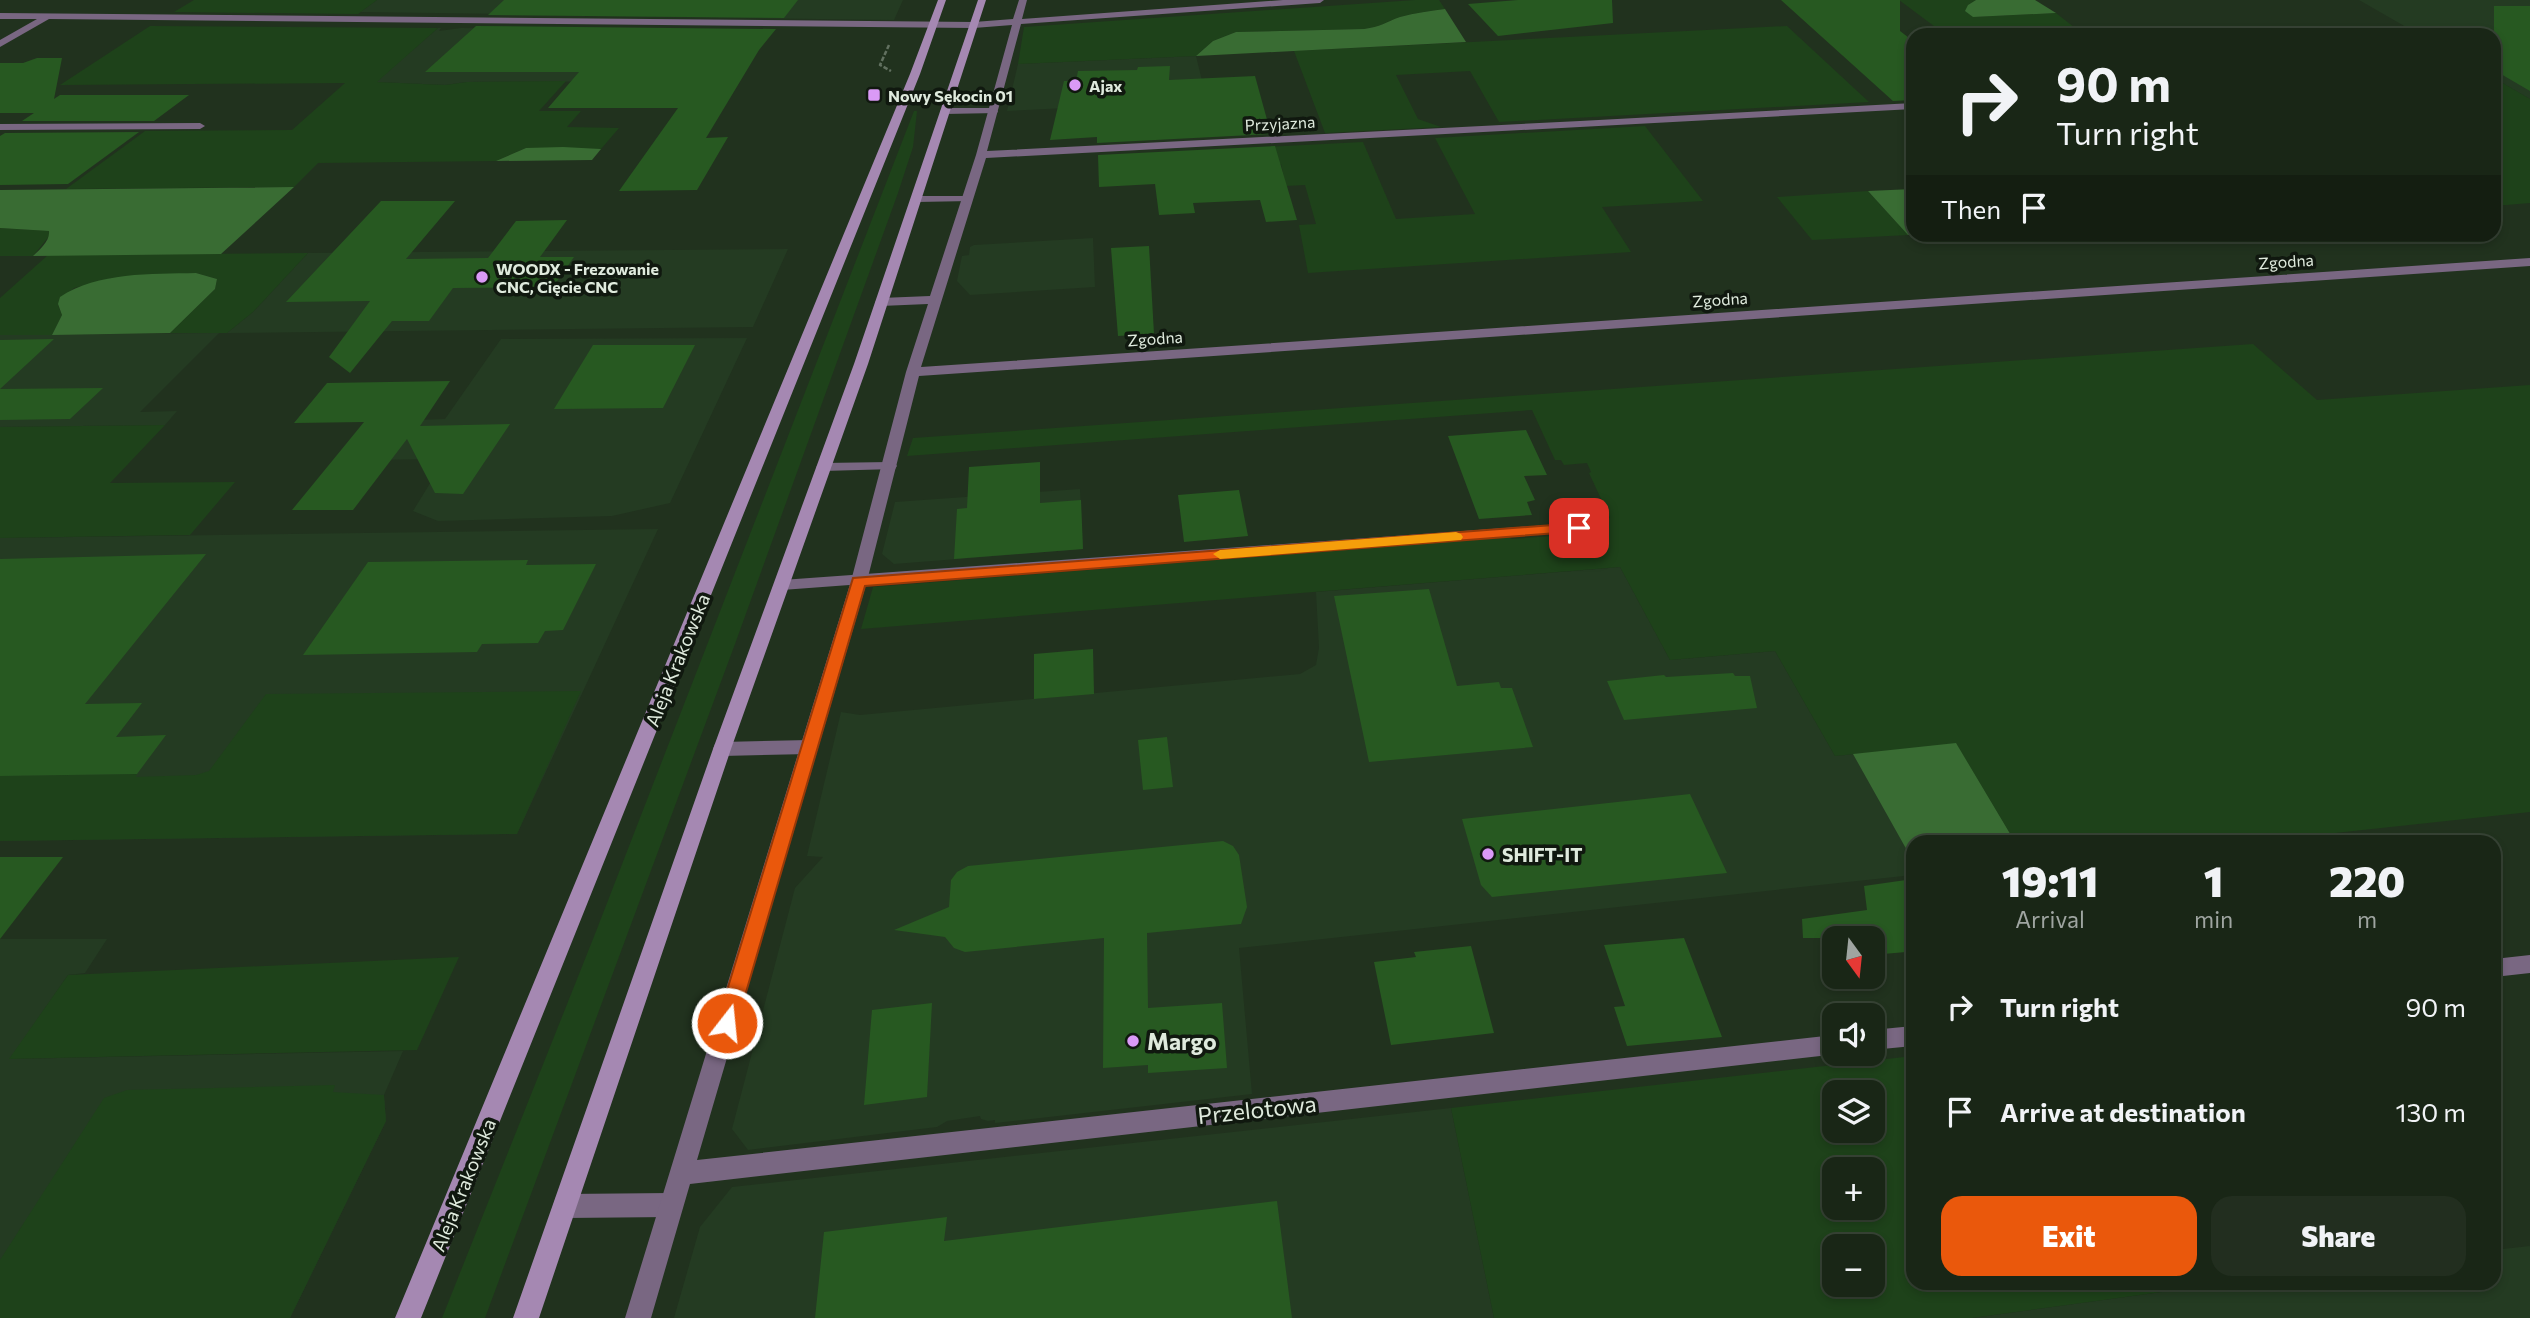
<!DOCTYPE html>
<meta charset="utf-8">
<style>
:root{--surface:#192616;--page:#222e1f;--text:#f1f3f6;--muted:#9fa5a1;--line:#374335;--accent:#ea580c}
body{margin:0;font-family:Commissioner,sans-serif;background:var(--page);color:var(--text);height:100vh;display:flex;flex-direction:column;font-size:26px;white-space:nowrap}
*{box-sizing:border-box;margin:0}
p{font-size:23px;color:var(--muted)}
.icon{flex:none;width:38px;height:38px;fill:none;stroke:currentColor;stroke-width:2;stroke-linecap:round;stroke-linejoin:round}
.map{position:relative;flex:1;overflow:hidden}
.drawer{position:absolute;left:1906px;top:835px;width:595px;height:455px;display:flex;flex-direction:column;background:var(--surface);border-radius:21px;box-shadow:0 4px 10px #0003,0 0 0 2px var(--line)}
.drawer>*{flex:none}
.banner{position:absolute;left:1906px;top:28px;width:595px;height:214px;border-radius:21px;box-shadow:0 4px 10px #0003,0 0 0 2px var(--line);background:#192616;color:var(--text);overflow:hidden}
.needle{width:46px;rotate:165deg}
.controls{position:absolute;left:1822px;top:926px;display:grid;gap:14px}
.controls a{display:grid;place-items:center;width:63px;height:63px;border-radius:14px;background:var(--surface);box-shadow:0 4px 10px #0003,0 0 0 2px var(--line);font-size:35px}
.pin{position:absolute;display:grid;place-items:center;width:60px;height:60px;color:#fff;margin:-30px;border-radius:14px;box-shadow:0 4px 10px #0006}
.me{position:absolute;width:77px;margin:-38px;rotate:16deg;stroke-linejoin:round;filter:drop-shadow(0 0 5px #0008)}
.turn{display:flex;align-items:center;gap:24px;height:147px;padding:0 35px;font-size:32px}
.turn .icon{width:91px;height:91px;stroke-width:2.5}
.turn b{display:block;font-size:49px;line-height:60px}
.then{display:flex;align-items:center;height:66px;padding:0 35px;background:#0003;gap:14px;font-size:26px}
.eta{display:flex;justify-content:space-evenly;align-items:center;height:119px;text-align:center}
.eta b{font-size:42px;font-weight:800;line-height:49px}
.action{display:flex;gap:14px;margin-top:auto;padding:14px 35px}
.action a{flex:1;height:80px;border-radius:21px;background:var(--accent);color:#fff;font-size:28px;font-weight:800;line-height:80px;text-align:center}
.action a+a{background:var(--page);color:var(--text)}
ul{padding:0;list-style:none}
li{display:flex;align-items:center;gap:21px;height:105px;padding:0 35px}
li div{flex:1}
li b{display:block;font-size:26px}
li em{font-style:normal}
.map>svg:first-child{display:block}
.built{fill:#243b22}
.green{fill:#1e421a;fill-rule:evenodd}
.forest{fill:#396c33}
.building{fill:#275921}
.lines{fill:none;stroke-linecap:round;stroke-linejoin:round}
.path{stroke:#627160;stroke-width:2.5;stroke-dasharray:4.5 2;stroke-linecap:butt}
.service{fill:#796782;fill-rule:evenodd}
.minor{fill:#796782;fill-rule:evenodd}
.secondary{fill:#a588b2;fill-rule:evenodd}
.route{fill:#ea580c;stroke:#983908;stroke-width:2}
.slow{fill:#f59e0b}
.poi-dot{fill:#da9af6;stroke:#10180f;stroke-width:2.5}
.labels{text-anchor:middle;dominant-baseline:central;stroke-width:7;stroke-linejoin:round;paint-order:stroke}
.far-poi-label{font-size:16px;font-weight:bold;fill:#dfeadd;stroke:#10180f;text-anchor:start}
.far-street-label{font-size:16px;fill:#dfeadd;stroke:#10180f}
.street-label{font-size:19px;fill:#dfeadd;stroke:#10180f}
.poi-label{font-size:19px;font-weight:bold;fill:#dfeadd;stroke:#10180f;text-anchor:start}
.near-poi-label{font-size:23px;font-weight:bold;fill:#dfeadd;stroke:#10180f;text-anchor:start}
.near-street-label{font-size:23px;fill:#dfeadd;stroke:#10180f}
</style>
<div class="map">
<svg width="2530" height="1318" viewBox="0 0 2530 1318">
<rect width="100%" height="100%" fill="#21321e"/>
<g class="built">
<polygon points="377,0 525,0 510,14 360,12"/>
<polygon points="600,0 903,0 894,20 584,16"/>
<polygon points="2359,0 2530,0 2530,99 2494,78 2494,35 2420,35"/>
<polygon points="438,28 441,28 439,31 461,28 724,31 687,81 467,82 445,85 376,82"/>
<polygon points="1196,56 1207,101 1007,111 1018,64"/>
<polygon points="1093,238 1095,287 970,295 957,281 962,256 969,255 970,247 974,245"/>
<polygon points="788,249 753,327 227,333 253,312 308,253"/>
<polygon points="219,333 140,412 177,411 165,425 0,427 0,335"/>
<polygon points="747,338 670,503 612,516 438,521 413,511 445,459 355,460 385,421 445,419 501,339"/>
<polygon points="1080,489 1083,549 894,564 882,554 895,502"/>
<polygon points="658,529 517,834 0,841 0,538"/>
<polygon points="1620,567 1670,660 1775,651 1835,756 1956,743 2015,842 1913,842 1913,875 1239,948 1252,1094 995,1123 995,1120 988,1121 981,1119 980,1116 947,1121 937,1127 748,1150 732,1129 795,888 823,857 807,856 841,712 860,715 1300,674 1316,665 1319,648 1316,592"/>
<polygon points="0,939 107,939 85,973 68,975 10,1059 403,1051 384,1095 386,1121 290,1318 0,1318"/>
<polygon points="1451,1108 1494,1318 674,1318 700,1227 732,1187"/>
<polygon points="2530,1246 2530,1318 1972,1318 2227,1283 2494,1283 2494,1250"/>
</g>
<g class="green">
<polygon points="194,0 377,0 358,14 174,12"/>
<path d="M1415,0h24l6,9c-15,2 -30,4 -45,8 -14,5 -20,10 -36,12l-128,3 -23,9 -17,15 -178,8 6,-37z"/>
<polygon points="1899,0 1976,0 1968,5 1973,17 2056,13 2084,35 1946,35"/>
<polygon points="150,26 438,28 377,82 445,85 467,82 566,81 539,111 581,111 567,127 619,128 601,149 526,148 496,161 318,163 294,187 66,189 145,131 292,130 345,83 60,85"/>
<polygon points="1787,26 1869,102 1499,122 1470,71 1396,75 1418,119 1441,127 1325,133 1294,51"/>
<polygon points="2494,78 2530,99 2530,203 2494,206"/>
<polygon points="914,111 917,111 913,147 898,193 735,644 485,1318 442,1318 595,934"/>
<polygon points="1645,126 1703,201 1602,207 1631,252 1308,273 1299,225 1316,224 1305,185 1286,186 1281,164 1253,165 1247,148 1363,142 1396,219 1475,214 1435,138"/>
<polygon points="1868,191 1908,235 1812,240 1777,197"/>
<polygon points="0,228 50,231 50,235 33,256 0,256"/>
<polygon points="308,253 253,312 227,333 170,333 215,289 217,279 196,273 112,278 74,288 58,305 62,315 52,335 0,335 0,298 48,255"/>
<polygon points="2253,344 2317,400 2530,385 2530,812 2251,842 2015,842 1956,744 1835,756 1775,651 1670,660 1620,567 861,629 873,587 1508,537 1512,539 1607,532 1602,519 1610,518 1589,473 1591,472 1587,463 1564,465 1561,460 1555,460 1532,410 907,456 913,438"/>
<polygon points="165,425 110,483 235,482 190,535 0,538 0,427"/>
<polygon points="581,691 517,834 0,841 0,776 137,774 136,777 196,775 209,771 266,694"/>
<polygon points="459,957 417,1050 9,1059 68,975"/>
<path d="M1913,1056v227h314l-255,35h-478l-43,-210zM1834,1092h38v38h-38zM1834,1169h38v39h-38zM1834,1246h38v38h-38z"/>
<polygon points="335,1085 333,1092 384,1095 386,1121 290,1318 0,1318 0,1260 104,1098 127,1090"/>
</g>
<g class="forest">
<polygon points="1976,0 2035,0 2056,13 1973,17 1965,11 1968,5"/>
<path d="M1445,9l21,33 -270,14 17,-15 23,-9 128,-3c16,-2 22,-7 36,-12 15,-4 30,-6 45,-8z"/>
<polygon points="563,147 601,149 592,160 496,161 526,148"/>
<path d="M294,187l-73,67 -188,2c7,-7 17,-15 16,-25l-49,-3v-38z"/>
<polygon points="1913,189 1913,234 1908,235 1868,191"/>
<path d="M196,273l21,6 -2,10 -45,44 -118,2 10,-20 -4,-11 2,-7c38,-25 91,-23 136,-24z"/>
<polygon points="1956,743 2015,842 1913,842 1913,861 1853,754"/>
</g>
<g class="building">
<polygon points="504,0 798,0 784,18 488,15"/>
<polygon points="1518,0 1612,0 1613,23 1498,36 1468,4"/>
<polygon points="1781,0 1900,0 1900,31 1913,41 1913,100 1893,101"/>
<polygon points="2494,6 2530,6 2530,91 2494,70"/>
<polygon points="476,26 776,29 759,50 706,138 728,137 697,190 619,191 678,108 548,108 579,72 425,72"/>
<polygon points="37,58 62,58 54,99 60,95 189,95 154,121 22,121 34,113 0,113 0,63 23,63"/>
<polygon points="1170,66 1169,80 1255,76 1271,134 1097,143 1097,137 1050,140 1064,81 1076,81 1078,71 1137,70 1138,67"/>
<polygon points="139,132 68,184 0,185 0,136 5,133"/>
<polygon points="1275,146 1297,220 1266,222 1260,200 1193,203 1195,213 1159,215 1155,184 1099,187 1098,155"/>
<polygon points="381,201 455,201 406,259 488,258 516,221 567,220 540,257 574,257 553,287 453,288 429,321 392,321 350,373 329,357 370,301 286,302"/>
<polygon points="1149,246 1154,334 1118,336 1111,248"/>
<polygon points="54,339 0,389 0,340"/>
<polygon points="593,345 695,345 663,408 554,409"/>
<polygon points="450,381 420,426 510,424 463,494 435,493 407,439 353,510 292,510 364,422 294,423 327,383"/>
<polygon points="103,388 70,419 0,420 0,389"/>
<polygon points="1526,430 1547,475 1524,476 1535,500 1527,502 1532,515 1479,519 1448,436"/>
<polygon points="1040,462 1040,503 1081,500 1083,549 954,559 957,509 967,508 969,467"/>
<polygon points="1239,490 1248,536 1184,542 1178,495"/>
<polygon points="206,554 85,704 142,703 116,737 166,735 137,774 0,776 0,559"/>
<polygon points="528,560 526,565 596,564 563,630 545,631 538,643 482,644 477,652 303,655 368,562"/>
<polygon points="1429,589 1457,686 1499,682 1501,688 1512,688 1533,747 1369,762 1334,596"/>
<polygon points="1093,649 1094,694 1034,699 1034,654"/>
<polygon points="1733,673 1735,676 1750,676 1757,708 1624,720 1607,681 1664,675 1666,677"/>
<polygon points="1167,737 1173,787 1143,790 1138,740"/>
<polygon points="1690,794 1727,873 1492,897 1481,885 1462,819"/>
<polygon points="1223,841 1233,846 1239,855 1247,907 1241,924 1147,933 1148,1008 1222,1003 1227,1068 1148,1073 1148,1065 1103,1068 1104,938 965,952 954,948 945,937 894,930 949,907 951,880 957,872 968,866"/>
<polygon points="0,857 63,857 0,939"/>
<polygon points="1913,879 1913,940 1906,952 1872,955 1872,938 1803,938 1802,919 1867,910 1864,886"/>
<polygon points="1684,938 1722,1037 1627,1046 1614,1007 1625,1006 1604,945"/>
<polygon points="1471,946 1494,1033 1391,1045 1374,962 1416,957 1414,952"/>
<polygon points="932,1003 927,1097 864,1105 872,1010"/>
<polygon points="1277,1201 1292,1318 815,1318 824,1232 947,1217 944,1241"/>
</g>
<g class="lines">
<polyline class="path" points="889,45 880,65 891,71"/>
<g class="service">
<polygon points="1913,103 1913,109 1580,127 1575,124 1580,121"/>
<polygon points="993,108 998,111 997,113 945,114 940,111 945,108"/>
<polygon points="0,124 200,123 205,126 200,129 0,130"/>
<polygon points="967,196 971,197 971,201 917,202 911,199 917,196"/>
<polygon points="890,462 895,463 897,466 895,469 823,471 816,467 823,463"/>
<polygon points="1590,522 1598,527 1596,530 782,590 774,585 782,580"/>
<polygon points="809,740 816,742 818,747 816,752 809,754 722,756 715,754 713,749 715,744 722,742"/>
<polygon points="671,1193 680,1196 683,1205 680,1214 671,1217 565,1218 556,1215 553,1206 556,1197 565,1194"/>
</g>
<g class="minor">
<polygon points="1019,0 1027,0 1022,19 1283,0 1324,0 1320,3 1021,24 987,151 1580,121 1585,124 1580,127 986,158 921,367 2530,258 2530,266 919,376 867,581 697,1160 1834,1035 1834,1054 1838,1054 690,1184 651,1318 625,1318 851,581 906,372 928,304 881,306 875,302 881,298 930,296 976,155 1012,25 974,28 49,19 0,47 0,40 37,19 0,19 0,13 974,22 1013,19"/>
<polygon points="2530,955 2530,973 2494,977 2494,959"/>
<polygon points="1913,1026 1913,1046 1872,1050 1872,1030"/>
</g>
<g class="secondary">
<polygon points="938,0 946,0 920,74 421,1318 395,1318 910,74"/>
<polygon points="978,0 986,0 868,364 731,749 539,1318 513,1318 713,749 854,364"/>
</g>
</g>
<polygon class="route" points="1579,523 1584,525 1586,528 1584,531 865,586 737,1023 734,1029 727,1032 720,1029 717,1023 853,578"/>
<polygon class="slow" points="1456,532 1461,534 1463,537 1461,540 1220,559 1213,554 1220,550"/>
<g class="poi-dot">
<circle cx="1075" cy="85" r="7"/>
<rect x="867" y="88" width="14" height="14" rx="3.5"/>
<circle cx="482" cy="277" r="7"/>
<circle cx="1488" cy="854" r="7"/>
<circle cx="1133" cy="1041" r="7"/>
</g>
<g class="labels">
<g class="far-poi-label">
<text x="1089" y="85">Ajax</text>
<text x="888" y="95">Nowy Sękocin 01</text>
<text x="496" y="268">WOODX - Frezowanie<tspan x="496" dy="18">CNC, Cięcie CNC</tspan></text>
</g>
<g class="far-street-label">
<text transform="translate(1280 123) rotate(-3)">Przyjazna</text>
<text transform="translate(2286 261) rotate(-4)">Zgodna</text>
<text transform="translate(1720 299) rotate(-4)">Zgodna</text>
<text transform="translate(1155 338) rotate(-4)">Zgodna</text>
</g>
<g class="street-label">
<text transform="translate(677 660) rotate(-68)">Aleja Krakowska</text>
<text transform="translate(463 1185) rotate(-68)">Aleja Krakowska</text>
</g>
<g class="poi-label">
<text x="1502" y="854">SHIFT-IT</text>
</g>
<g class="near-poi-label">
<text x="1147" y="1041">Margo</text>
</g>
<g class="near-street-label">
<text transform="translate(1257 1109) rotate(-6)">Przelotowa</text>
</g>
</g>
</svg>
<div class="controls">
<a><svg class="needle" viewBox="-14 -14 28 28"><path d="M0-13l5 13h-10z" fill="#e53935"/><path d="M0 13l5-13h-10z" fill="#9fa5a1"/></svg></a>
<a><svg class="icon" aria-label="sound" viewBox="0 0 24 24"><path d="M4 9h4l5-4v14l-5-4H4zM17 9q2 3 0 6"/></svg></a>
<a><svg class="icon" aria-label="layers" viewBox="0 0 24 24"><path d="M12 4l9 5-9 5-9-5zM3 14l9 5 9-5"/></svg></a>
<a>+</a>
<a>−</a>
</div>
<div class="pin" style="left:1579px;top:528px;background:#d93025"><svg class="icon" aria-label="arrive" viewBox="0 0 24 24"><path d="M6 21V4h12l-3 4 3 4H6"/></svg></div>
<svg class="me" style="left:727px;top:1023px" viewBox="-20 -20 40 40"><circle r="17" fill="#ea580c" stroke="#fff" stroke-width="3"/><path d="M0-11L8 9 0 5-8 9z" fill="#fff"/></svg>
<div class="banner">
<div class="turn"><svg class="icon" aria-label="right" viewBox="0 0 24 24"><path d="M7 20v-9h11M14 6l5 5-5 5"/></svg><div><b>90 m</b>Turn right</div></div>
<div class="then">Then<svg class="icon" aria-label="arrive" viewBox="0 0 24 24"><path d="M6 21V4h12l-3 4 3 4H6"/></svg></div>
</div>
<section class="drawer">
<div class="eta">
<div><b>19:11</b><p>Arrival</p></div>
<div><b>1</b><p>min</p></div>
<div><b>220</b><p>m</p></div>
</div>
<ul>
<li><svg class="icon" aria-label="right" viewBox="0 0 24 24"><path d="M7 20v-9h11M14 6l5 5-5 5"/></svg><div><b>Turn right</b></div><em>90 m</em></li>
<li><svg class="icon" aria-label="arrive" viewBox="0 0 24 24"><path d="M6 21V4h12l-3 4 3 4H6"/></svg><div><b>Arrive at destination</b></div><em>130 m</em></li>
</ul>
<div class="action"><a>Exit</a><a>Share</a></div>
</section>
</div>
